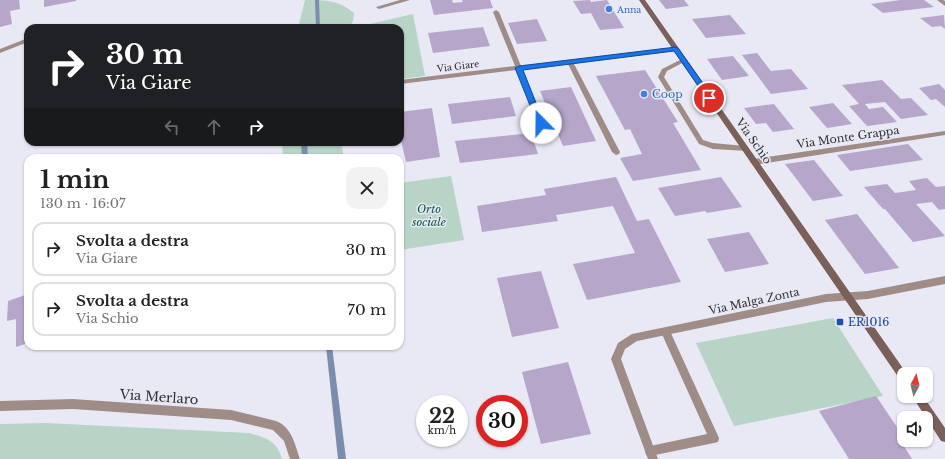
<!DOCTYPE html>
<html lang="it">
<meta charset="utf-8">
<style>
:root{--surface:#fff;--page:#f2f2f2;--text:#222;--muted:#767676;--line:#e0e0e0}
body{margin:0;font-family:"Libre Baskerville",serif;background:var(--page);color:var(--text);height:100vh;display:flex;flex-direction:column;font-size:15px;white-space:nowrap}
*{box-sizing:border-box;margin:0}
p{font-size:13px;color:var(--muted)}
.icon{flex:none;width:22px;height:22px;fill:none;stroke:currentColor;stroke-width:2;stroke-linecap:round;stroke-linejoin:round}
.map{position:relative;flex:1;overflow:hidden}
.side{position:absolute;left:24px;top:154px;width:380px;height:196px;display:flex;flex-direction:column;background:var(--surface);border-radius:12px;box-shadow:0 1px 3px #0004}
.side>*{flex:none}
.hud{position:absolute;left:24px;top:24px;width:380px;height:122px;border-radius:12px;box-shadow:0 1px 3px #0004;background:#202124;color:#fff;overflow:hidden}
.needle{width:26px;rotate:7deg}
.tools{position:absolute;left:897px;top:367px;display:grid;gap:8px}
.tools a{display:grid;place-items:center;width:36px;height:36px;border-radius:8px;background:var(--surface);box-shadow:0 1px 3px #0004;font-size:20px}
.speed{position:absolute;left:416px;top:395px;display:flex;gap:8px;font-size:20px;font-weight:700;text-align:center}
.speed>*{display:grid;place-content:center;width:52px;height:52px;border-radius:50%;background:var(--surface);box-shadow:0 1px 3px #0004;line-height:1}
.speed small{font-size:10px;font-weight:400}
.speed .limit{border:6px solid #d22;background:#fff;color:#111}
.pin{position:absolute;display:grid;place-items:center;width:34px;height:34px;color:#fff;margin:-17px;border:2px solid #fff;border-radius:50%;box-shadow:0 1px 4px #0007}
.me{position:absolute;width:44px;margin:-22px;rotate:338deg;stroke-linejoin:round;filter:drop-shadow(0 0 3px #0008)}
.turn{display:flex;align-items:center;gap:14px;height:84px;padding:0 16px;font-size:18px}
.turn .icon{width:52px;height:52px;stroke-width:2.5}
.turn b{display:block;font-size:28px;line-height:34px}
.lanes{display:flex;align-items:center;height:38px;padding:0 16px;background:#0003;justify-content:center;gap:20px;direction:ltr}
.lanes .off{opacity:.35}
.round{display:grid;place-items:center;flex:none;width:42px;height:42px;border-radius:12px;background:var(--page)}
.head{display:flex;align-items:center;justify-content:space-between;height:68px;padding:0 16px}
h1{font-size:24px;font-weight:700;line-height:30px}
ul{padding:0;list-style:none}
li{display:flex;align-items:center;gap:12px;height:54px;margin:0 8px 6px;padding:0 8px;border:2px solid var(--line);border-radius:12px}
li div{flex:1}
li b{display:block;font-size:15px}
li em{font-style:normal}
.map>svg:first-child{display:block}
.green{fill:#b8d4c6}
.lines{fill:none;stroke-linecap:round;stroke-linejoin:round}
.stream{fill:#7b8dae;fill-rule:evenodd}
.building{fill:#b5a6ca}
.lane{fill:#a08c87;fill-rule:evenodd}
.street{fill:#a08c87;fill-rule:evenodd}
.secondary{fill:#7b5f59;fill-rule:evenodd}
.route{fill:#1a73e8;stroke:#114b97}
.shop-dot{fill:#3f7fe0;stroke:#e8e9f5;stroke-width:1.5}
.transit-dot{fill:#1a4fb4;stroke:#e8e9f5;stroke-width:1.5}
.labels{text-anchor:middle;dominant-baseline:central;stroke-width:3;stroke-linejoin:round;paint-order:stroke}
.far-shop-label{font-size:9px;fill:#366cbe;stroke:#e8e9f5;text-anchor:start}
.far-street-label{font-size:9px;fill:#2f2f34;stroke:#e8e9f5}
.shop-label{font-size:11px;fill:#366cbe;stroke:#e8e9f5;text-anchor:start}
.street-label{font-size:11px;fill:#2f2f34;stroke:#e8e9f5}
.park-label{font-size:11px;font-style:italic;fill:#06573c;stroke:#e8e9f5}
.transit-label{font-size:11px;fill:#164399;stroke:#e8e9f5;text-anchor:start}
.near-street-label{font-size:13px;fill:#2f2f34;stroke:#e8e9f5}
</style>
<div class="map">
<svg width="945" height="459" viewBox="0 0 945 459">
<rect width="100%" height="100%" fill="#e8e9f5"/>
<g class="green">
<path d="M305,0c21,0 33,0 49,13l-1,8 -4,7h-51z"/>
<polygon points="413,14 425,76 400,79 400,28 363,28 370,24"/>
<polygon points="282,142 341,142 344,158 283,158"/>
<polygon points="451,176 464,240 400,250 400,183"/>
<polygon points="833,318 883,396 734,426 696,343"/>
<path d="M46,423l203,10c17,5 28,7 33,26h-282v-35z"/>
</g>
<g class="lines">
<g class="stream">
<polygon points="315,0 319,0 320,28 316,28"/>
<polygon points="301,142 307,142 308,158 302,158"/>
<polygon points="326,346 332,346 346,459 338,459"/>
</g>
</g>
<g class="building">
<polygon points="0,0 19,0 20,9 10,11 12,24 0,27"/>
<polygon points="44,0 76,0 76,1 44,7"/>
<polygon points="430,0 452,0 453,3 463,2 462,0 490,0 493,8 434,15"/>
<polygon points="590,0 591,2 607,0 624,28 600,30 591,13 581,14 573,1"/>
<polygon points="659,0 684,0 689,6 666,9"/>
<polygon points="901,0 924,0 934,7 883,13 871,4"/>
<polygon points="730,15 746,34 706,38 692,19"/>
<polygon points="944,15 945,29 941,26 932,27 920,18"/>
<polygon points="537,19 547,41 517,44 508,23"/>
<polygon points="483,27 490,46 433,53 428,33"/>
<polygon points="757,53 771,71 791,69 808,89 771,94 742,55"/>
<polygon points="733,56 749,76 722,80 707,59"/>
<polygon points="645,70 678,122 673,123 701,170 633,181 620,158 642,154 630,129 625,130 596,76"/>
<polygon points="882,80 901,99 911,98 928,115 901,119 885,102 865,104 869,109 883,107 897,122 867,126 849,106 859,104 842,85"/>
<polygon points="939,84 945,90 945,107 936,99 931,100 919,88"/>
<polygon points="571,87 596,141 563,146 540,91"/>
<polygon points="510,97 516,116 452,124 448,104"/>
<polygon points="833,103 852,124 827,128 809,107"/>
<polygon points="774,104 794,129 773,132 766,123 756,124 744,108"/>
<polygon points="432,108 440,157 406,162 400,136 400,112"/>
<polygon points="531,133 538,154 460,163 455,141"/>
<polygon points="908,144 923,160 850,171 837,155"/>
<polygon points="814,160 843,196 813,201 785,164"/>
<polygon points="616,177 637,221 649,219 681,282 587,300 573,264 635,253 613,206 556,215 558,221 482,232 477,206 546,195 544,189"/>
<polygon points="721,177 742,207 707,213 705,211 675,216 658,188"/>
<polygon points="927,178 936,187 945,186 945,209 939,210 932,202 916,204 945,236 913,242 885,209 883,209 864,187 887,184 895,193 916,190 909,181"/>
<polygon points="857,214 899,268 865,274 825,220"/>
<polygon points="749,232 769,264 725,272 707,239"/>
<polygon points="541,271 559,328 512,337 497,278"/>
<polygon points="28,294 28,343 16,347 16,319 7,321 8,301"/>
<polygon points="568,362 591,434 541,444 522,372"/>
<polygon points="876,396 907,442 902,443 912,459 849,459 819,411"/>
</g>
<g class="lines">
<g class="lane">
<polygon points="684,58 686,59 686,61 667,71 664,77 703,140 713,143 745,146 749,149 748,151 713,149 699,144 658,77 662,69"/>
<polygon points="570,60 573,62 620,152 619,154 616,155 612,152 567,62"/>
<polygon points="666,328 669,329 719,438 718,442 714,443 650,456 646,455 645,451 646,447 650,446 707,434 661,332 663,329"/>
</g>
<g class="street">
<polygon points="400,0 410,0 379,9 376,7"/>
<polygon points="937,0 943,0 945,1 945,6"/>
<polygon points="496,10 499,12 521,66 676,47 679,49 676,51 522,69 544,123 541,125 538,123 516,70 400,84 400,80 515,66 493,12"/>
<polygon points="28,38 28,42 0,53 0,49"/>
<polygon points="945,131 945,135 754,165 750,162 754,159"/>
<polygon points="945,276 945,284 868,299 826,302 637,341 625,349 621,359 658,459 648,459 611,359 618,343 632,334 826,294 868,291"/>
<path d="M73,399l158,11 45,11c16,6 19,24 24,38h-10l-6,-18 -11,-11 -42,-10 -158,-11 -73,2v-10z"/>
</g>
<g class="secondary">
<polygon points="639,0 645,0 907,374 904,374 904,383 901,381"/>
<polygon points="912,396 923,396 945,428 945,442 941,441"/>
</g>
</g>
<polygon class="route" points="676,47 678,48 712,96 712,99 707,99 674,51 523,70 544,123 541,125 537,123 515,68 519,66"/>
<g class="shop-dot">
<circle cx="609" cy="9" r="4"/>
<circle cx="644" cy="94" r="4"/>
</g>
<rect class="transit-dot" x="836" y="318" width="8" height="8" rx="2"/>
<g class="labels">
<g class="far-shop-label">
<text x="617" y="9">Anna</text>
</g>
<g class="far-street-label">
<text transform="translate(458 66) rotate(-7)">Via Giare</text>
</g>
<g class="shop-label">
<text x="652" y="94">Coop</text>
</g>
<g class="street-label">
<text transform="translate(848 137) rotate(-8)">Via Monte Grappa</text>
<text transform="translate(754 141) rotate(55)">Via Schio</text>
<text transform="translate(754 301) rotate(-12)">Via Malga Zonta</text>
</g>
<g class="park-label">
<text x="429" y="209">Orto<tspan x="429" dy="13">sociale</tspan></text>
</g>
<g class="transit-label">
<text x="848" y="322">ER1016</text>
</g>
<g class="near-street-label">
<text transform="translate(159 397) rotate(4)">Via Merlaro</text>
</g>
</g>
</svg>
<div class="tools">
<a><svg class="needle" viewBox="-14 -14 28 28"><path d="M0-13l5 13h-10z" fill="#e53935"/><path d="M0 13l5-13h-10z" fill="#767676"/></svg></a>
<a><svg class="icon" aria-label="sound" viewBox="0 0 24 24"><path d="M4 9h4l5-4v14l-5-4H4zM17 9q2 3 0 6"/></svg></a>
</div>
<div class="speed"><div>22<small>km/h</small></div><div class="limit">30</div></div>
<div class="pin" style="left:709px;top:98px;background:#d93025"><svg class="icon" aria-label="arrive" viewBox="0 0 24 24"><path d="M6 21V4h12l-3 4 3 4H6"/></svg></div>
<svg class="me" style="left:541px;top:123px" viewBox="-20 -20 40 40"><circle r="19" fill="#fff"/><path d="M0-13L10 11 0 6-10 11z" fill="#1a73e8"/></svg>
<div class="hud">
<div class="turn"><svg class="icon" aria-label="right" viewBox="0 0 24 24"><path d="M7 20v-9h11M14 6l5 5-5 5"/></svg><div><b>30 m</b>Via Giare</div></div>
<div class="lanes"><svg class="icon off" aria-label="left" viewBox="0 0 24 24"><path d="M17 20v-9H6M10 6l-5 5 5 5"/></svg><svg class="icon off" aria-label="ahead" viewBox="0 0 24 24"><path d="M12 20V5M6 11l6-6 6 6"/></svg><svg class="icon" aria-label="right" viewBox="0 0 24 24"><path d="M7 20v-9h11M14 6l5 5-5 5"/></svg></div>
</div>
<section class="side">
<div class="head"><div><h1>1 min</h1><p>130 m · 16:07</p></div><a class="round"><svg class="icon" aria-label="close" viewBox="0 0 24 24"><path d="M6 6l12 12M18 6L6 18"/></svg></a></div>
<ul>
<li><svg class="icon" aria-label="right" viewBox="0 0 24 24"><path d="M7 20v-9h11M14 6l5 5-5 5"/></svg><div><b>Svolta a destra</b><p>Via Giare</p></div><em>30 m</em></li>
<li><svg class="icon" aria-label="right" viewBox="0 0 24 24"><path d="M7 20v-9h11M14 6l5 5-5 5"/></svg><div><b>Svolta a destra</b><p>Via Schio</p></div><em>70 m</em></li>
</ul>
</section>
</div>
